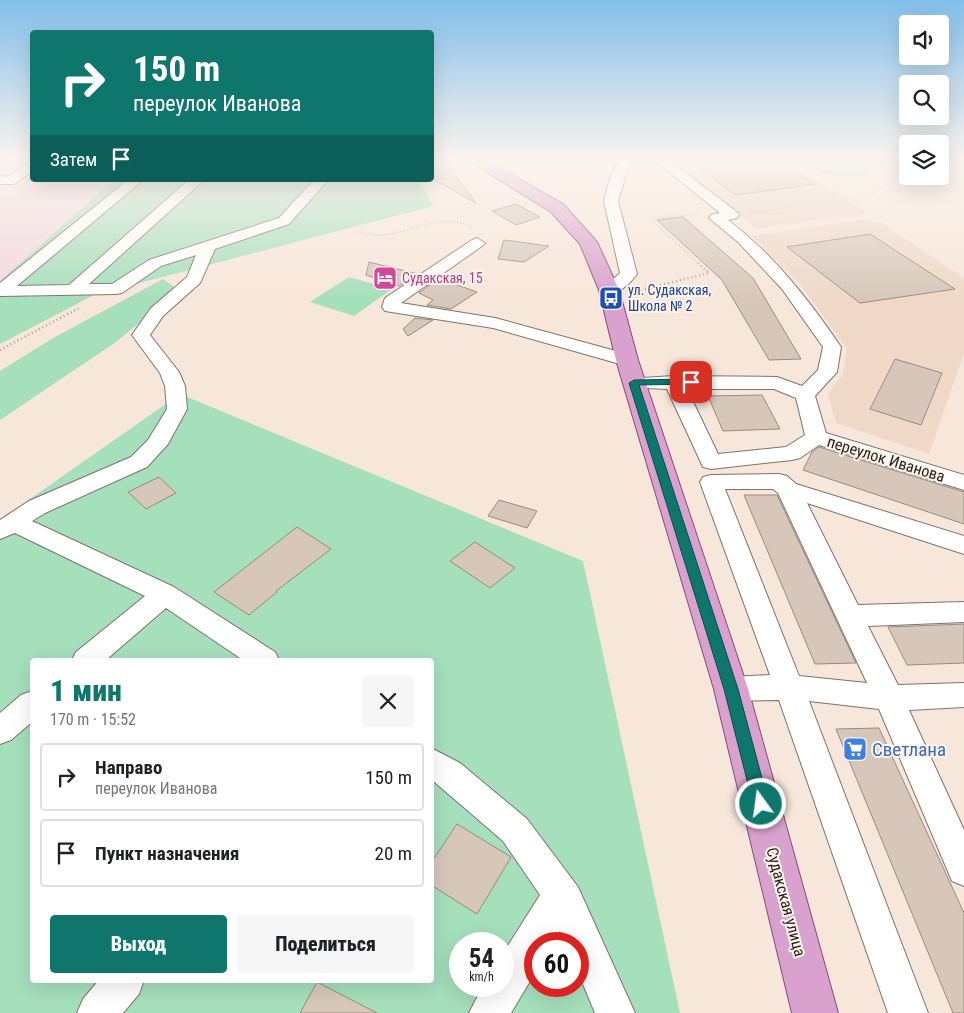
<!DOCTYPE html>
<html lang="ru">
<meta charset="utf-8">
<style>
:root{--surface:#fff;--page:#f6f6f6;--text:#202124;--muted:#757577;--line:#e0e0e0;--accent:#0f766e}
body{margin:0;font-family:"Roboto Condensed",sans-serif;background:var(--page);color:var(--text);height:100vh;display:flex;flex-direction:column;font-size:19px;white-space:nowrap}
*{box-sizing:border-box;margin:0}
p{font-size:16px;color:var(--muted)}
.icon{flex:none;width:28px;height:28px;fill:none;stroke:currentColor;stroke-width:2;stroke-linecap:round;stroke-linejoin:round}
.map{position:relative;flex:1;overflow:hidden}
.side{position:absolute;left:30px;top:658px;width:404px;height:325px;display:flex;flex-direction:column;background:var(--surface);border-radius:5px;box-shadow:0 5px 20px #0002}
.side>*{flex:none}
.guide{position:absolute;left:30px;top:30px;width:404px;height:152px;border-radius:5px;box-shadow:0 5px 20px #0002;background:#0f766e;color:#fff;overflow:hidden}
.fabs{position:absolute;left:899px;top:15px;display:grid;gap:10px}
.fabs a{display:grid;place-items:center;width:50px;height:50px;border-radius:5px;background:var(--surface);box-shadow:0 5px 20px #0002;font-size:25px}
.speed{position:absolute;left:449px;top:932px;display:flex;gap:10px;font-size:25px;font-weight:700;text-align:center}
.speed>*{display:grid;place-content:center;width:65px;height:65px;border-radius:50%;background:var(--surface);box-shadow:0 5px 20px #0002;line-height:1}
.speed small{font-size:12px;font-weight:400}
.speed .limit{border:8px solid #d22;background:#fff;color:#111}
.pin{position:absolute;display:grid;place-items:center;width:42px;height:42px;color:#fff;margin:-21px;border-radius:10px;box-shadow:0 2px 8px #0006}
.me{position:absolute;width:55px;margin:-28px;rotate:346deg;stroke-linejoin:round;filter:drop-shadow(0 0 4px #0008)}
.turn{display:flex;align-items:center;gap:18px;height:105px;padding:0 20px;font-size:22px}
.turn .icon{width:65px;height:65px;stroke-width:2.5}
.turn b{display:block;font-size:35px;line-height:42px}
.then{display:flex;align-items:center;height:48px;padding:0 20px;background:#0003;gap:10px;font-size:19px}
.round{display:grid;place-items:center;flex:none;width:52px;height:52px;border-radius:5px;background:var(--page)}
.summary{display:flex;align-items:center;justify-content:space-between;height:85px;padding:0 20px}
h1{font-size:30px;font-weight:800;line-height:38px;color:var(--accent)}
.cta{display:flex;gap:10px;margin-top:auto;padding:10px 20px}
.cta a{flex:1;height:58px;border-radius:5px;background:var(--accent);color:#fff;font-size:20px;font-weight:800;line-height:58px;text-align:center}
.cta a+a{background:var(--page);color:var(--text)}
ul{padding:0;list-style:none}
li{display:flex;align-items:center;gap:15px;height:68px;margin:0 10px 8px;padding:0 10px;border:2px solid var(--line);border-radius:5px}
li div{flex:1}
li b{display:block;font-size:19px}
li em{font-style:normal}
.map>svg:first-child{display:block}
.industrial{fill:#f1d8e1}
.built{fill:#efd8c7}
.green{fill:#a5dfbc;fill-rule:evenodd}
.building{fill:#d7c7bb;stroke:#998a7f}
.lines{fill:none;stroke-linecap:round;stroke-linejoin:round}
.minor-casing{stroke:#817267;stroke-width:2}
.major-casing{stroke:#894b78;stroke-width:2}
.path-far1{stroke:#aa9d94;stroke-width:2;stroke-dasharray:0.5 2.5;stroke-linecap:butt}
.path{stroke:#aa9d94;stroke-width:2.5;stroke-dasharray:1 3;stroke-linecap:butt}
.minor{fill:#fff;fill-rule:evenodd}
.major{fill:#d9a1cd;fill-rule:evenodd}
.route{fill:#0f766e;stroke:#0a4d48}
.labels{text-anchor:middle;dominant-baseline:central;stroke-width:4;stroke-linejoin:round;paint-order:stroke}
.far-hotel-label{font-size:14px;fill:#b23c85;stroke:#fff4ed;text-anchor:start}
.far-transit-label{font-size:14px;fill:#164399;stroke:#fff4ed;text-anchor:start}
.street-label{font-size:16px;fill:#241e19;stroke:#fff4ed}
.near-shop-label{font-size:19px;fill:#366cbe;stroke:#fff4ed;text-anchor:start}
</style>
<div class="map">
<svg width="964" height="1013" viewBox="0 0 964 1013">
<rect width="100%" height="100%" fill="#f7e6da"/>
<polygon class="industrial" points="0,158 32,158 32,180 114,180 0,281"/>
<g class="built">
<polygon points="665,158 781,158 868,213 756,228"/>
<polygon points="864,220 882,223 964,278 964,353 929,454 836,423 828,394 843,374 847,349 801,285 751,236"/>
</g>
<g class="green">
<path d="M792,158h102c-10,7 -22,16 -35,18 -21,4 -51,-4 -67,-18z"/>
<polygon points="114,180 418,180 433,206 94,295 0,344 0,281"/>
<polygon points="349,277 392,289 354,316 310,302"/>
<polygon points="163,279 180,291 113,344 0,420 0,371 55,337"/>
<path d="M180,394l403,167 97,452h-680v-493zM32,660h399v320h-399zM460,944h42v42h-42zM535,944h43v42h-43z"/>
</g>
<g class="building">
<polygon points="685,158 774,158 815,184 735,195"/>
<polygon points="446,161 476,203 431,178 431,162"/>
<polygon points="516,204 540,217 516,225 492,211"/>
<polygon points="683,217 753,278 801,359 769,360 722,280 657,220"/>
<polygon points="870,234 955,289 860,303 787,247"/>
<polygon points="504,240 549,246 524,262 498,259"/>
<polygon points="369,262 418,274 399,286 366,275"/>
<polygon points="439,278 441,279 477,292 451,309 427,305 433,300 419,293"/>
<polygon points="415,318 433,320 408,336 403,329"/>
<polygon points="895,359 942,373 921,425 870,409"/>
<polygon points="762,395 780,429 723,431 708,396"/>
<polygon points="819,447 964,492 964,524 803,470 812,452"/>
<polygon points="159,477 176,493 146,509 128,492"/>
<polygon points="744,495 777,495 856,663 815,664"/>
<polygon points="499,500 537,511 527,528 488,516"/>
<polygon points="297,527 331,549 276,591 277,592 249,615 214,592"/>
<polygon points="475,542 515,568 490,588 450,561"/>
<polygon points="964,624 964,663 907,665 888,627"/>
<polygon points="879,728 964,913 964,1013 953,1013 836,729"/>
<polygon points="457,824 511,857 477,914 431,885 431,863"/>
<polygon points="317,982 377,1013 300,1013"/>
</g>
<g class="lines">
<g class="minor-casing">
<g id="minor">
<path d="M621,158h14l-6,7 -11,36 19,73c-7,10 -21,23 -34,20l-2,-4 19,-17 -16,-72 6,-23z"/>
<path d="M652,158h14l71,54 2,3 -2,3 -9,2c46,35 81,80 113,127l-4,25 -22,24 11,37 138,42v15l-145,-45 -19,13 -8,2 -81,9 -8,-2 -36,-78 -41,-2 -3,-4 3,-4 48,-3 103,1 25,9 16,-16 5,-23 -41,-58 -44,-47 -29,-24 2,-3 9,-2zM687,389h87l22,9 9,37 -19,12 -68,7z"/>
<polygon points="32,161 32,171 14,184 0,184 0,176 6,177"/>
<polygon points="128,180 143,180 17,286 69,285 189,180 204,180 89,284 112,284 149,260 279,218 314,180 328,180 289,224 215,249 200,283 163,316 150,335 179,372 185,386 187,409 168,444 147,467 45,513 32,521 174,587 275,652 279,660 243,660 166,608 106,660 72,660 76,652 145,596 15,533 0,539 0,520 29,501 131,457 148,440 167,409 165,386 160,373 132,335 151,308 187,277 196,255 161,266 122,293 116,294 0,296 0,283"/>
<polygon points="477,238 485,243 482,246 401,303 495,318 634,356 637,360 634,364 620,364 493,328 385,311 382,307 385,298 472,240"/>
<path d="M779,474l8,2 9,8 168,52v18l-157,-51 51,102 106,-3v20l-96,4 30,59 66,-2v24l-55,3 55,120v56l-12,-5 -73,-172 -70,-8 119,312h-40l-109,-313 -48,1 -10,-3 -5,-9 5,-9 10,-3 39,-2 -70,-193 3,-5 8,-2zM725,489h48l5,4 89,190 -68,-7z"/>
<polygon points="32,691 32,722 11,740 0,744 0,713 21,695"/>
<polygon points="431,748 460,763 527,819 578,887 635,1013 595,1013 578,972 578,944 565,944 560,931 552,944 535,944 535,973 511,1013 469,1013 483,986 502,986 502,955 540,895 503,841 431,779"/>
<polygon points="99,980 144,980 139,994 123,1013 77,1013 83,999"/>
</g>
</g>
<g class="major-casing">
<polygon id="major" points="464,158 482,158 563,204 597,242 619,290 638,360 748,689 838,1013 792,1013 714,689 616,360 599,290 580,244 551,212"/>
</g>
<g class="path-far1">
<polyline points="780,158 822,185 819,185"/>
<polyline points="843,200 876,193 908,167"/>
<polyline points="747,213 791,207"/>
<path d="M354,232c10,1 21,4 31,3 31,-4 56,-23 87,-8"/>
<polyline points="697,262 651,219 682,215 699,216"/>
</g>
<g class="path">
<polyline points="641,290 709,273 696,261"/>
<polyline points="0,350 81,307"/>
</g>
<use href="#minor" class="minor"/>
<use href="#major" class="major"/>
</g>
<linearGradient id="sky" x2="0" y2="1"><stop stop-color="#83beea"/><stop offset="0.53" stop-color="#fbf4ee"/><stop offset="1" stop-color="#fbf4ee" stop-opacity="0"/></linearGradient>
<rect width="964" height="300" fill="url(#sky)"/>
<polygon class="route" points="691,379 696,382 695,384 639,385 738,689 769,804 767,809 761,811 755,809 753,804 724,689 629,383 634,380"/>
<defs>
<g id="hotel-square" transform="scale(1.25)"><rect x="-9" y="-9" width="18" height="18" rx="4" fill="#d1479c" stroke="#fff4ed"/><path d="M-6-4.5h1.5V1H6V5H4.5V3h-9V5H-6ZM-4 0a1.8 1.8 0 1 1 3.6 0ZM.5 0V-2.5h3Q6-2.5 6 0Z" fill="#fff"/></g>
<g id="bus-square" transform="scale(1.25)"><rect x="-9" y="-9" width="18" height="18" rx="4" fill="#1a4fb4" stroke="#fff4ed"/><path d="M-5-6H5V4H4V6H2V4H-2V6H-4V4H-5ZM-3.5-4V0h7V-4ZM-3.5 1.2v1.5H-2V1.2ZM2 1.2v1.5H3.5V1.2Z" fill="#fff"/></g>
<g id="supermarket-square" transform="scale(1.25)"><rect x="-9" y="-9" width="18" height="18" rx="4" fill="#3f7fe0" stroke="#fff4ed"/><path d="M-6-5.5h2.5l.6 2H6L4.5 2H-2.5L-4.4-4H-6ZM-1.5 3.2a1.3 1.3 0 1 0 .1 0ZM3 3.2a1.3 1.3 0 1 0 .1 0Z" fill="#fff"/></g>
</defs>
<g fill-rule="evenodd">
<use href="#hotel-square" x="385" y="278"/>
<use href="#bus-square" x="611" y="298"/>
<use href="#supermarket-square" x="855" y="749"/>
</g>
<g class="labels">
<g class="far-hotel-label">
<text x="402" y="278">Судакская, 15</text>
</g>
<g class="far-transit-label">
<text x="628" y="290">ул. Судакская,<tspan x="628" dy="16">Школа № 2</tspan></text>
</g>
<g class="street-label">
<text transform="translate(886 459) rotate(17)">переулок Иванова</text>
<text transform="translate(786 902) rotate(75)">Судакская улица</text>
</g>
<g class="near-shop-label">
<text x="872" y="749">Светлана</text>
</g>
</g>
</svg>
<div class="fabs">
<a><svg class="icon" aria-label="sound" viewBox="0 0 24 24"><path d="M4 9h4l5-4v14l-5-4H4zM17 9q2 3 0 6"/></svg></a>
<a><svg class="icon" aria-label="search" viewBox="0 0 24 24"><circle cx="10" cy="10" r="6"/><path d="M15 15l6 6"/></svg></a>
<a><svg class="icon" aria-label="layers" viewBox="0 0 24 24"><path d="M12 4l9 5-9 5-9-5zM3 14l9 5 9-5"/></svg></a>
</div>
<div class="speed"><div>54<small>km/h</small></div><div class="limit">60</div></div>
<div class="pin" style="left:691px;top:382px;background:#d93025"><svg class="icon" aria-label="arrive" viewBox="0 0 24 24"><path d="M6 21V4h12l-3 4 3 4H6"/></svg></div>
<svg class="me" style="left:761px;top:804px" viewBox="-20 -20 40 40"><circle r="17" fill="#0f766e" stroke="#fff" stroke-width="3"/><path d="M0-11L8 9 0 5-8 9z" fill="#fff"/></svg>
<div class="guide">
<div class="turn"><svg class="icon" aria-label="right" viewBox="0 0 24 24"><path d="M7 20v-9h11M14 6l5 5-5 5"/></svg><div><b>150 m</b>переулок Иванова</div></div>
<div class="then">Затем<svg class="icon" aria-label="arrive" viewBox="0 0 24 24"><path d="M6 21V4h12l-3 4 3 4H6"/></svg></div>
</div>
<section class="side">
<div class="summary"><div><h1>1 мин</h1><p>170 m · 15:52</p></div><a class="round"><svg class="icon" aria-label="close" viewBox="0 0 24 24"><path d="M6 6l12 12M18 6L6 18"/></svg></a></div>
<ul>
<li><svg class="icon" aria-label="right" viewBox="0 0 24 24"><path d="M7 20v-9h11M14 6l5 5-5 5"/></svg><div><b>Направо</b><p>переулок Иванова</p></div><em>150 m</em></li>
<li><svg class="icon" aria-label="arrive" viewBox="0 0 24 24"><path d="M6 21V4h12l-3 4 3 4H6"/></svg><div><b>Пункт назначения</b></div><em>20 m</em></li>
</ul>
<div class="cta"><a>Выход</a><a>Поделиться</a></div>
</section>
</div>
